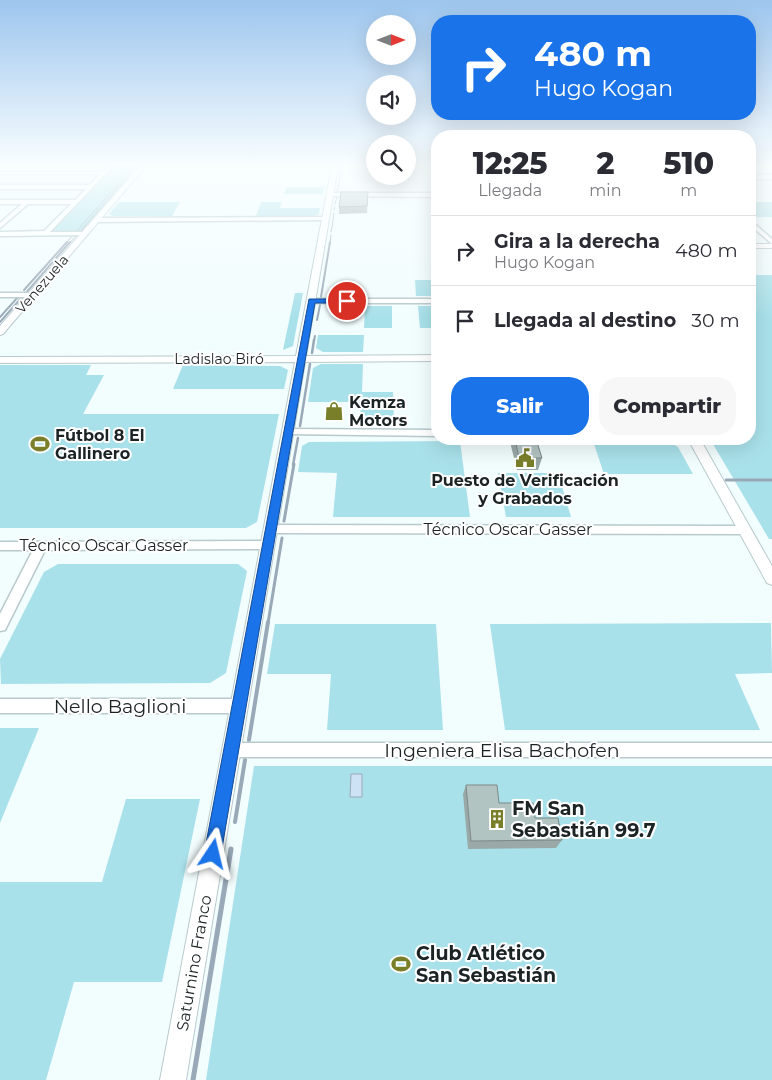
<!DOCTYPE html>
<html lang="es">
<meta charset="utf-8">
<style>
:root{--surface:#fff;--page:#f7f7f7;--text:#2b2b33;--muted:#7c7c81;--line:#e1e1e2;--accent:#1a73e8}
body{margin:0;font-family:Montserrat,sans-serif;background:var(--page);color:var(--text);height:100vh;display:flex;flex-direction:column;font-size:19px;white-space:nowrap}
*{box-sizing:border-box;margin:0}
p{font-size:16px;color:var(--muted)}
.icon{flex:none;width:28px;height:28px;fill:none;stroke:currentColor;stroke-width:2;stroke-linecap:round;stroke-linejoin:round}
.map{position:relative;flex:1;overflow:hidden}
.side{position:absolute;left:431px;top:130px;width:325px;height:315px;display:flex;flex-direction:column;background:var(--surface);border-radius:20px;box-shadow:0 5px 20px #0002}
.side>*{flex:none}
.banner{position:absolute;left:431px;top:15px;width:325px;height:105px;border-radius:20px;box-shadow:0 5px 20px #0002;background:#1a73e8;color:#fff;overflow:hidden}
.needle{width:32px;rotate:90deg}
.fabs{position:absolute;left:366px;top:15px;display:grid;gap:10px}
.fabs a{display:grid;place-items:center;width:50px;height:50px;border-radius:50%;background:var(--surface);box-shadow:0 5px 20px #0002;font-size:25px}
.pin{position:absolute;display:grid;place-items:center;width:42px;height:42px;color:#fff;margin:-21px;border:2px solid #fff;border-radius:50%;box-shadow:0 1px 5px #0007}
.me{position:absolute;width:55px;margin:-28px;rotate:10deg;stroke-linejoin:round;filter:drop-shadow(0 0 4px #0008)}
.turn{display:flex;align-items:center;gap:18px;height:105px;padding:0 20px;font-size:22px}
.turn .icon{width:65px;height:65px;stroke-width:2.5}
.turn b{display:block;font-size:35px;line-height:42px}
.eta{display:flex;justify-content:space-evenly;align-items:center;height:85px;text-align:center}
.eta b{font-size:30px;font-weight:800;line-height:35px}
.primary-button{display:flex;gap:10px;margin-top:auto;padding:10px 20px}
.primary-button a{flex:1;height:58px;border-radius:20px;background:var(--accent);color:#fff;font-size:20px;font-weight:800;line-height:58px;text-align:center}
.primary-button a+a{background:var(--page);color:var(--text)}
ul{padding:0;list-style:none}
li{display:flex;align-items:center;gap:15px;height:70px;padding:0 20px;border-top:1px solid var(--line)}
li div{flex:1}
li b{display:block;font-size:19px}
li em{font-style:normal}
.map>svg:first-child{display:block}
.green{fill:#a9e1ea}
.water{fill:#cee2f6;stroke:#99a9b7}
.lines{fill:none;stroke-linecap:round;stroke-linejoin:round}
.stream-far5{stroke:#99a9b7;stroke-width:1}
.stream-far4{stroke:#99a9b7;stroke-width:2}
.stream-far3{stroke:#99a9b7;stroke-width:2.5}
.stream-far2{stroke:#99a9b7;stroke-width:3}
.stream-far1{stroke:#99a9b7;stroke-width:4}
.stream{stroke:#99a9b7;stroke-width:5}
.minor-casing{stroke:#b8cacc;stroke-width:3}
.tertiary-casing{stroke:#b8cacc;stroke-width:2}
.minor{fill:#fff;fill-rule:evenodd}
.tertiary{fill:#fff;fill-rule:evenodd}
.wall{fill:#99a9a7}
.building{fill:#b2c4c2;stroke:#7d8988}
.route{fill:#1a73e8;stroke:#114b97}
.labels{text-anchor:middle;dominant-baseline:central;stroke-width:4;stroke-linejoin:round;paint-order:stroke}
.far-street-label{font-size:14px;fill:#1c2324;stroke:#fff}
.poi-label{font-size:16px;font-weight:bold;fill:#1c2324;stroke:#fff;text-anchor:start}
.street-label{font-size:16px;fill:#1c2324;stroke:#fff}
.near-street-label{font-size:19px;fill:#1c2324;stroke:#fff}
.near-poi-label{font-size:19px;font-weight:bold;fill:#1c2324;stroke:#fff;text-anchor:start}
</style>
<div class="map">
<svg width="772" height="1080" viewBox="0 0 772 1080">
<rect width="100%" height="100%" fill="#f2fdfe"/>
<g class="green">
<polygon points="114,166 139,166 80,234 48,234"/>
<polygon points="287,187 324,187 323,194 284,194"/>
<polygon points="119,202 180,202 172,216 113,216 109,214"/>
<polygon points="261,202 282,202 280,208 320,208 319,214 314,216 256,216"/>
<polygon points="750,202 772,202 772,217 755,217 750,213"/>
<polygon points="750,275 772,275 772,539 769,539 710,439 750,439"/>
<polygon points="415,280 437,280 437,296 416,296"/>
<polygon points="295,293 303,293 293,346 283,350"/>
<polygon points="365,306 392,306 392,328 364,328"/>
<polygon points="418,306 437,306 437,328 420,328"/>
<polygon points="318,335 364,335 363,352 323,352 316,348"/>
<polygon points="321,364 363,364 362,392 393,392 394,424 360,424 361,402 308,402 313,368"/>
<polygon points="0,365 91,365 86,375 104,375 83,414 279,414 257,522 246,528 0,528"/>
<polygon points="183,365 280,366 288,370 284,389 173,389"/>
<polygon points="460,441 470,517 333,517 337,473 298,472 302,446 309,442"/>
<polygon points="593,441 667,441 678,447 693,474 604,474"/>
<polygon points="498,473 558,473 571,517 506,517"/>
<polygon points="58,564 238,564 247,571 226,673 210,683 1,684 0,659 44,572"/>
<polygon points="771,623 772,673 735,674 760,730 505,730 490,624"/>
<polygon points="275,624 436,624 443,730 327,730 331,674 267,674"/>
<polygon points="0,728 39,728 0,823"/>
<polygon points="254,766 772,766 772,1080 206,1080"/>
<polygon points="126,799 200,799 162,982 74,982 46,1080 0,1080 0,882 102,882"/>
</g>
<polygon class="water" points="351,774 362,774 362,797 350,797"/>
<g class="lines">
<g class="stream-far5">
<polyline points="340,176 341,168"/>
<polyline points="337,193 340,177"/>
<polyline points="335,204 337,196"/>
<polyline points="334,210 335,207"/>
<polyline points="333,220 334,213"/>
<polyline points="76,232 134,166"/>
<polyline points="331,232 333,221"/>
<polyline points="59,235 72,235"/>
<polyline points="65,244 74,234"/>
<polyline points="69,244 137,166"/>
<polyline points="330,244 331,235"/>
</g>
<g class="stream-far4">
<polyline points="24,290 67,242"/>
<polyline points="25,294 70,242"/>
<polyline points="321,297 330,242"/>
<polyline points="0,317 18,297"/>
<polyline points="317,320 320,305"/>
<polyline points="0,322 23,296"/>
<polyline points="314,341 315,336"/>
</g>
<g class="stream-far3">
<polyline points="312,353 314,340"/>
<polyline points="300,426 310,364"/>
<polyline points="293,465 298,438"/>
</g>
<g class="stream-far2">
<polyline points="726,480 772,480"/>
<polyline points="284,521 294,464"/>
<polyline points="268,623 282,538"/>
</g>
<g class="stream-far1">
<polyline points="249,740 268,622"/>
<polyline points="235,822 245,760"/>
</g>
<polyline class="stream" points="193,1080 231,849"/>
<g class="minor-casing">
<g id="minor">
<polygon points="108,166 113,166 50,232 85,232 87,233 87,235 0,236 0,232 44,231 71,204 28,204 0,228 0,223 22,204 0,204 0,200 75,200 86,189 0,189 0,185 89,185 100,174 0,174 0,172 103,172"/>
<rect x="750" y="175" width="22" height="4"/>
<polygon points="330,193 438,193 438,197 328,196"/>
<polygon points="326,217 328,220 97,222 94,220 97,218"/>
<polygon points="750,220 772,239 772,244 750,225"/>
<polygon points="0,293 32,293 36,295 32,297 0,297"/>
<rect x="308" y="299" width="130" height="4"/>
<polygon points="288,429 438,430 438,436 285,434 283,432"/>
<polygon points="271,525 744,526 750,530 744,534 271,533 265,529"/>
<polygon points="268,541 272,542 274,545 272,548 268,549 45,550 5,630 0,631 0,614 33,550 0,550 0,542"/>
<polygon points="0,699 239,699 244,701 246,706 244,711 239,713 0,713"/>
<polygon points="232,743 772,743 772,757 232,757 227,755 225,750 227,745"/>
</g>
</g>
<g class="tertiary-casing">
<g id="tertiary">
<polygon points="140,166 146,166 3,334 0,335 0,326"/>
<polygon points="332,166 338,166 306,356 438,355 438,361 305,362 186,1080 160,1080 295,362 0,363 0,357 296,356"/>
<rect x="750" y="244" width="22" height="4"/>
<polygon points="688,439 700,439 772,566 772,585 767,583"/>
</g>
</g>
<use href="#minor" class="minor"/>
<use href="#tertiary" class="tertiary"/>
</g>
<g class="wall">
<polygon points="368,200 367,213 339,214 339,207"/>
<polygon points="513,439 536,439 542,458 538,470 517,470 511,446"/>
<polygon points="466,785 499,803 535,818 562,840 556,848 468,849 463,794"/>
</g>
<g class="building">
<polygon points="341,192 368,192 367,206 339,207"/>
<polygon points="515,439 536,439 542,458 519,458"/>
<polygon points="466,785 497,785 499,803 533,803 535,818 558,818 562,840 471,841"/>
</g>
<linearGradient id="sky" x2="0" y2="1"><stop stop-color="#9dc6ee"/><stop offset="0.52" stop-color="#f9feff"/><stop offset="1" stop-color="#f9feff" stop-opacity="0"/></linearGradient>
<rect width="772" height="318" fill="url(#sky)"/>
<polygon class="route" points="309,299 347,299 351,301 347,303 315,303 221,854 219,860 213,863 207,860 204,854"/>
<defs>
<g id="shop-bare" transform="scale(1.5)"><path d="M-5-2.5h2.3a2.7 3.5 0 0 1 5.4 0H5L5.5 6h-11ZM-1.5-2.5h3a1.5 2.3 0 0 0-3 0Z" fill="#797f29" stroke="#fff" stroke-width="2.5" paint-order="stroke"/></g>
<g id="stadium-bare" transform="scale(1.5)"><path d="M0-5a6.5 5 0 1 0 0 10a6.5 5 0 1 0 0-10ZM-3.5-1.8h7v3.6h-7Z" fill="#797f29" stroke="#fff" stroke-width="2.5" paint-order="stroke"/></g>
<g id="civic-bare" transform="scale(1.5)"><path d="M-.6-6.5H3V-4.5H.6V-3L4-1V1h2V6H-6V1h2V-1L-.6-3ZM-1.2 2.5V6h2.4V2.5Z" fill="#797f29" stroke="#fff" stroke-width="2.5" paint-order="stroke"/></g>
<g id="building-bare" transform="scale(1.5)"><path d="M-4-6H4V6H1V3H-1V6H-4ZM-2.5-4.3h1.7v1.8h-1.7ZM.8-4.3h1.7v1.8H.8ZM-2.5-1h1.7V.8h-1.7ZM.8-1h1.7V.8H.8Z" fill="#797f29" stroke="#fff" stroke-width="2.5" paint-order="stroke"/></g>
</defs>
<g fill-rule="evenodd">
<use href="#shop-bare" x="334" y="411"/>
<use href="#stadium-bare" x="40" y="444"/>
<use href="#civic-bare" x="525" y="458"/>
<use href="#building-bare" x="497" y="819"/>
<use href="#stadium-bare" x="401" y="964"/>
</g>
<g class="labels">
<g class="far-street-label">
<text transform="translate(42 284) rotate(-49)">Venezuela</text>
<text x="219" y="359">Ladislao Biró</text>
</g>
<g class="poi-label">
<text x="349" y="402">Kemza<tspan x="349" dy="18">Motors</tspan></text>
<text x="55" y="435">Fútbol 8 El<tspan x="55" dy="18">Gallinero</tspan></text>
<text x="525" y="480" text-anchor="middle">Puesto de Verificación<tspan x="525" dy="18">y Grabados</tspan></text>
</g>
<g class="street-label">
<text x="508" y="529">Técnico Oscar Gasser</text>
<text x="104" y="545">Técnico Oscar Gasser</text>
<text transform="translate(194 963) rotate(-80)">Saturnino Franco</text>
</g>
<g class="near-street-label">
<text x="120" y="706">Nello Baglioni</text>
<text x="502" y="750">Ingeniera Elisa Bachofen</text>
</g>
<g class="near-poi-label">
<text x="512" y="808">FM San<tspan x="512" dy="22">Sebastián 99.7</tspan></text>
<text x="416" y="953">Club Atlético<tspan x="416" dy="22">San Sebastián</tspan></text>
</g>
</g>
</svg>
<div class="fabs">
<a><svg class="needle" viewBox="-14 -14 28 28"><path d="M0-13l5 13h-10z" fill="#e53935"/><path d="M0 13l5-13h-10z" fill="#7c7c81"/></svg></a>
<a><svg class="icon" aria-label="sound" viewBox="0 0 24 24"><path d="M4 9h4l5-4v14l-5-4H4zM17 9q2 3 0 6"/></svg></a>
<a><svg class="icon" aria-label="search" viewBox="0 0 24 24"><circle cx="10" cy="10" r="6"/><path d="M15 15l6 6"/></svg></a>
</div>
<div class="pin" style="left:347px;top:301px;background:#d93025"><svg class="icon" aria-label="arrive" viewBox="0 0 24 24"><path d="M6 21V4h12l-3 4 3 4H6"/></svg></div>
<svg class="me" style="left:213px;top:854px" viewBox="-20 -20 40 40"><path d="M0-17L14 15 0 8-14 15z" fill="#1a73e8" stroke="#fff" stroke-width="4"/></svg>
<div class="banner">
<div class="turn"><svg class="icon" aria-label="right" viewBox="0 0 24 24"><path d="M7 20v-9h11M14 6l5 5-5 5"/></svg><div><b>480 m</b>Hugo Kogan</div></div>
</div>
<section class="side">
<div class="eta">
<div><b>12:25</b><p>Llegada</p></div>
<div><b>2</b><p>min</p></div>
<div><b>510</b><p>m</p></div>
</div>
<ul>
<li><svg class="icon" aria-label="right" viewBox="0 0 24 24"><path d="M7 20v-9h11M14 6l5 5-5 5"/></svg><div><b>Gira a la derecha</b><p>Hugo Kogan</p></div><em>480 m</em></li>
<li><svg class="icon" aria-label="arrive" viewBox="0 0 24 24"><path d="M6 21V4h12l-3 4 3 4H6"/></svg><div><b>Llegada al destino</b></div><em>30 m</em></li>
</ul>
<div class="primary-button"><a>Salir</a><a>Compartir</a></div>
</section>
</div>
